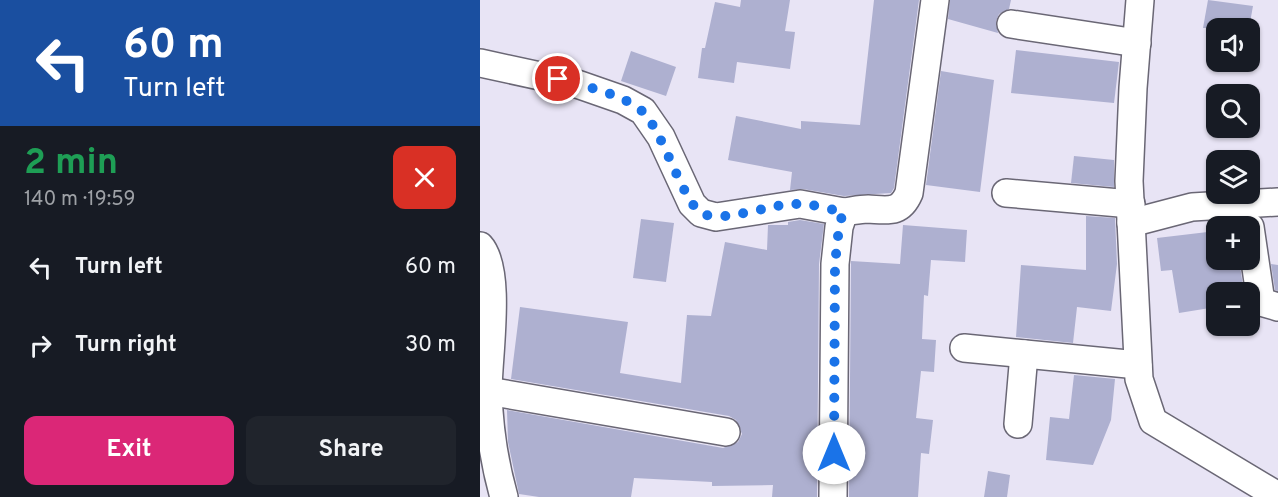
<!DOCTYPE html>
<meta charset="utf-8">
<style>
:root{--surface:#171b24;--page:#20242c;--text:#f1f3f6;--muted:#9ea1a6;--accent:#db2777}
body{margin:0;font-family:Overpass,sans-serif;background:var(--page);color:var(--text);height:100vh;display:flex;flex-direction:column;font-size:22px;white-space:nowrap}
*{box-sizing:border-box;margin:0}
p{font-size:20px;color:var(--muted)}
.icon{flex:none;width:33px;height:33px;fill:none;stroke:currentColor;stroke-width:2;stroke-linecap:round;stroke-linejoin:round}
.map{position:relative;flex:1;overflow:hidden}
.drawer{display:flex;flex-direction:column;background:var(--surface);width:480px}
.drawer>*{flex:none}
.hud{background:#1a4fa0;color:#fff;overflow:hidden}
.fabs{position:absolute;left:726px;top:18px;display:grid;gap:12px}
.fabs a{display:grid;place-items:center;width:54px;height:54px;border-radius:12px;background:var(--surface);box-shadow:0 2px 4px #0004;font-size:30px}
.pin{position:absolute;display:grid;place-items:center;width:51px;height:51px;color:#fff;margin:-26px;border:3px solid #fff;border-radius:50%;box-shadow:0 2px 6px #0007}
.me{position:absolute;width:66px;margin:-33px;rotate:0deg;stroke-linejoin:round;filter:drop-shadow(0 0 4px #0008)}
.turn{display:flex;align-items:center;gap:21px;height:126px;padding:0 24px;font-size:27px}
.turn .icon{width:78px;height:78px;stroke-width:2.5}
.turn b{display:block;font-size:42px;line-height:51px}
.round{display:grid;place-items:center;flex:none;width:63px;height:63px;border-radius:12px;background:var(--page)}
.head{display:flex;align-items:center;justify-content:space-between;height:102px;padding:0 24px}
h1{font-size:36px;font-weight:700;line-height:45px;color:#1e9e55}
.primary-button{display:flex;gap:12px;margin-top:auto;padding:12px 24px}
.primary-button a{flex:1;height:69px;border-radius:12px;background:var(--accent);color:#fff;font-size:24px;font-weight:700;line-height:69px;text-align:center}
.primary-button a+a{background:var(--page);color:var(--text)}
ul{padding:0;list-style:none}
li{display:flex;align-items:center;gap:18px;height:78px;padding:0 24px}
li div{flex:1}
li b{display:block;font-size:22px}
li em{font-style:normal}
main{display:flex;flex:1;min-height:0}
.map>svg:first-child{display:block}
.building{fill:#aeb0d0}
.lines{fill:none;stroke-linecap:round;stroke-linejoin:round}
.minor-casing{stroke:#6a6775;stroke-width:30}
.minor{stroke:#fff;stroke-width:27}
.route{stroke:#1a73e8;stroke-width:10;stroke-dasharray:0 18}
</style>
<main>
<section class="drawer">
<div class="hud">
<div class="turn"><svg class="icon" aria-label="left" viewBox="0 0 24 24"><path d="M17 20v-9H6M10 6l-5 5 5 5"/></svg><div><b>60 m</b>Turn left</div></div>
</div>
<div class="head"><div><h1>2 min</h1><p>140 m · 19:59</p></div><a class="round" style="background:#d93025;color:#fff"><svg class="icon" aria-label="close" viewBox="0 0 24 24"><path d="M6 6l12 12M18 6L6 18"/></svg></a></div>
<ul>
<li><svg class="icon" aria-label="left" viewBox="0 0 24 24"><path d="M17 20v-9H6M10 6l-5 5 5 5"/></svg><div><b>Turn left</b></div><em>60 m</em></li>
<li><svg class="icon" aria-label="right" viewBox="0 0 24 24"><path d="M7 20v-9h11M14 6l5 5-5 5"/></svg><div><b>Turn right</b></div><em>30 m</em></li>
</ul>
<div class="primary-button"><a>Exit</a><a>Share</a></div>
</section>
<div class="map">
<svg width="798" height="497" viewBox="0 0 798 497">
<rect width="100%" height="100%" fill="#e8e4f5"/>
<g class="building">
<polygon points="261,0 310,0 305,31 315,32 310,69 257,62 254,83 218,78 222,48 225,48 235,2 260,7"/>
<polygon points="394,0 439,0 414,188 411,193 364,196 323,189 310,190 312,172 248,160 256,116 321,129 321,121 380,125"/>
<polygon points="470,0 531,0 529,9 519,14 516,21 518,33 468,19"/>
<polygon points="728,0 773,6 769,28 723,28"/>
<polygon points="536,50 639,62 634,103 531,93"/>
<polygon points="151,51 196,67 186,96 141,81"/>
<polygon points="461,71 514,80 500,192 446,185"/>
<polygon points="594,156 634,160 634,187 591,183"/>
<polygon points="606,216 635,218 637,264 631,311 597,307 593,343 536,337 541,265 606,270"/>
<polygon points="161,219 194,223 186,282 153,278"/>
<polygon points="320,220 344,224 339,264 337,497 292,497 293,485 232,486 232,482 154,478 151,497 59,497 39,494 28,442 27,410 243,448 258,442 262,434 256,420 249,416 31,379 40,307 148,322 140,373 201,383 207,315 231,316 245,242 287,250 288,225 308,225 308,222"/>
<polygon points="423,225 487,230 485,262 451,260 448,296 444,295 442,339 456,340 454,372 441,371 436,418 453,420 449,454 441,453 438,497 369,497 371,261 420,264"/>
<polygon points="736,231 736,260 759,260 764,292 736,292 736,307 699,313 692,270 681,271 677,238"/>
<polygon points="791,264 798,265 798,291 795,290"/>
<polygon points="594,375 635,379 631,420 613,465 566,460 570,417 589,419"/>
<polygon points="508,471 530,475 527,497 504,497"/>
</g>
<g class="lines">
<g class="minor-casing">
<g id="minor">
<polyline points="660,0 653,88 649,181 659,379 673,421 798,496"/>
<polyline points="531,24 657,43"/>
<polyline points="0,63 97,84 143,100 163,111 181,137 212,204 221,213 236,217 320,204 364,212"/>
<polyline points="526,193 651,204"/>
<polyline points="651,223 712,207 798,202"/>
<polyline points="770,227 781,302 798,307"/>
<path d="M0,246c22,24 8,111 8,145 1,37 6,71 16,106"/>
<polyline points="484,348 658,365"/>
<polyline points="8,391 246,432"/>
<polyline points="538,424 544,354"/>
<path d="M353,497l2,-233 4,-37 5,-15c8,-1 16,-3 24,-3 20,1 32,5 41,-16l26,-193"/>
</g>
</g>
<use href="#minor" class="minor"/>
</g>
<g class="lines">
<path class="route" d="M78,79c23,6 68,16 85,33 21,21 41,94 60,102 24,9 68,-11 95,-10 15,0 31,5 45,8l-4,15 -4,37 -1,189"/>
</g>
</svg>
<div class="fabs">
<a><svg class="icon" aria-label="sound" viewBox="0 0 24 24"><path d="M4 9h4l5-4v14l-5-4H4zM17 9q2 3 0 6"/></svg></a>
<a><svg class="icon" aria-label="search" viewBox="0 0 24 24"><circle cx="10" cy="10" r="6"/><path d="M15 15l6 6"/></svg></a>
<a><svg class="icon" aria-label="layers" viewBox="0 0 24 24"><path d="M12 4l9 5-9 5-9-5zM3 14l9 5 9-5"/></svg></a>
<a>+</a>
<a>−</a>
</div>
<div class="pin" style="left:78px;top:79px;background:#d93025"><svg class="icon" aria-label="arrive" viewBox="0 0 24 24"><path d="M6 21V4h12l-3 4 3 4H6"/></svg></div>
<svg class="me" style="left:354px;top:453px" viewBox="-20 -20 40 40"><circle r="19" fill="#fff"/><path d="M0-13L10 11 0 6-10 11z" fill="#1a73e8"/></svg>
</div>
</main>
